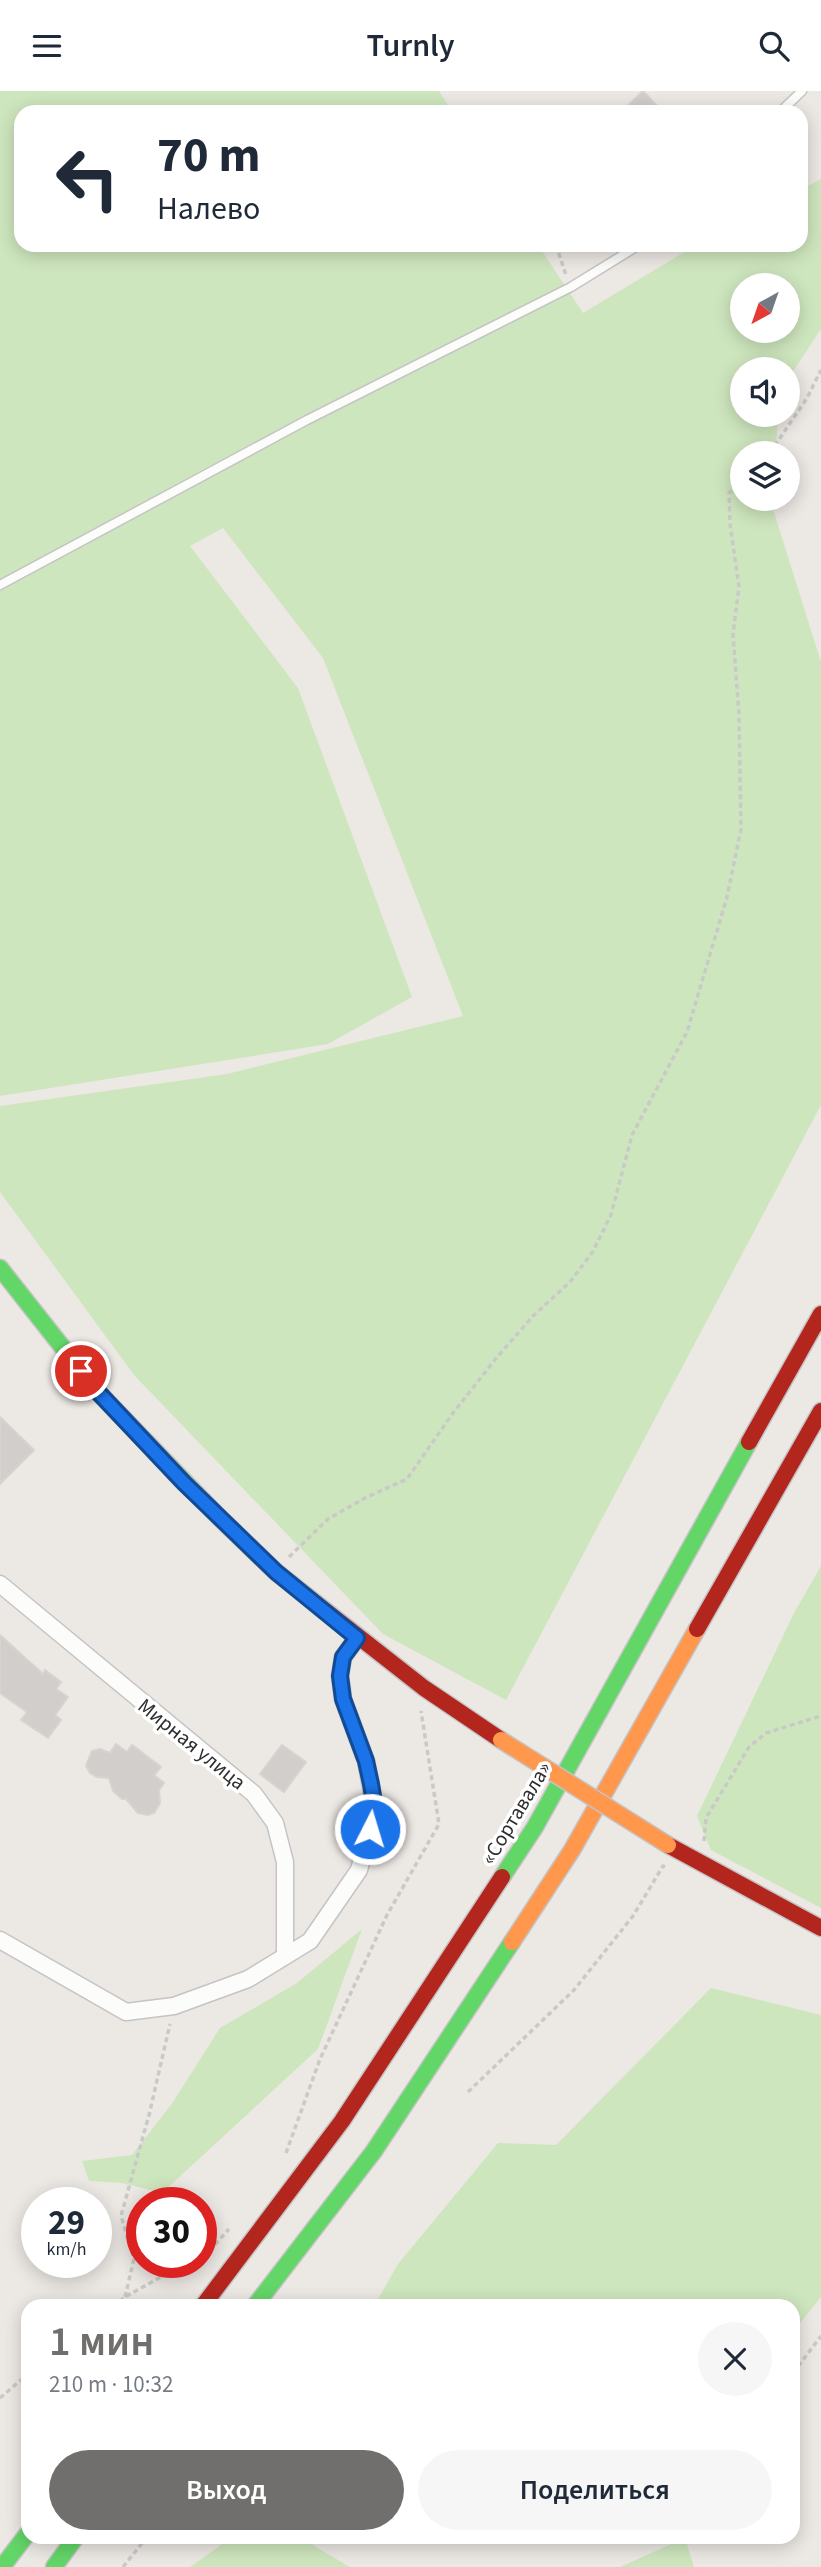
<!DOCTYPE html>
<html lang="ru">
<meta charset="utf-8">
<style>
:root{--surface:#fff;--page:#f6f6f7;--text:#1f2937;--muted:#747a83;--accent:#706f6e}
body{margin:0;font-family:"Source Sans 3",sans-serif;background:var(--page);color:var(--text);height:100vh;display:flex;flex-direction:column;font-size:26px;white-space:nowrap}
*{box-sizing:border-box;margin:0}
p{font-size:23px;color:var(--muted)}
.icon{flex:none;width:38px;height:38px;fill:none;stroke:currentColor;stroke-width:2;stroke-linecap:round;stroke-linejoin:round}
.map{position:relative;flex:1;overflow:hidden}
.panel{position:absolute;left:21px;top:2208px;width:779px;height:245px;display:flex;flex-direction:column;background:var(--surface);border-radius:21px;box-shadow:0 4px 18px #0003}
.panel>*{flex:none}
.hud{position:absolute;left:14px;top:14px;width:794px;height:147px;border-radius:21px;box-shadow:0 4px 18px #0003;background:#fff;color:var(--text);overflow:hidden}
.needle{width:46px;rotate:220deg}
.controls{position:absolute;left:730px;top:182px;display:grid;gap:14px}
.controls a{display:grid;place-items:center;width:70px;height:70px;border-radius:50%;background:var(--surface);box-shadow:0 4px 18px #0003;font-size:35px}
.speed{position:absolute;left:21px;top:2096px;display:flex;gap:14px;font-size:35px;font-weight:700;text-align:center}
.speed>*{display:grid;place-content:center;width:91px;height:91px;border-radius:50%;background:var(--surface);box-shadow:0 4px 18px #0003;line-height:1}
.speed small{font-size:18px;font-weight:400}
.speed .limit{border:10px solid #d22;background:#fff;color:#111}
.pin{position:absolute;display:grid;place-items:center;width:60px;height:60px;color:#fff;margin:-30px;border:4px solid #fff;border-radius:50%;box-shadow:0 2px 7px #0007}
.me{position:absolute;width:77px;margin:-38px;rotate:5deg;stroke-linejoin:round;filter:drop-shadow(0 0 5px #0008)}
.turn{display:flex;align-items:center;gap:24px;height:147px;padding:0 28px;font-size:32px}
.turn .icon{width:91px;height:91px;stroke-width:2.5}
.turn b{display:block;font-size:49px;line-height:60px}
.round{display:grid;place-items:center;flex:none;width:74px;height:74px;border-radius:37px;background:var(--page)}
.overview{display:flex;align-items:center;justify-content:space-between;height:119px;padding:0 28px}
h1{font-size:42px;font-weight:600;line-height:52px;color:var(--accent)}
.cta{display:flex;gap:14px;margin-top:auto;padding:14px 28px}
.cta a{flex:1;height:80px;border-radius:42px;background:var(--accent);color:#fff;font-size:28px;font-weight:600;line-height:80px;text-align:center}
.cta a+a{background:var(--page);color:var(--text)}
header{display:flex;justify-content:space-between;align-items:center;height:91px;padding:0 28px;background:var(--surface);font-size:32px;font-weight:600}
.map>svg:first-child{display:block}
.green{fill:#cee6be;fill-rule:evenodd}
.building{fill:#d1cecb;stroke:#d7d4d0;stroke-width:2}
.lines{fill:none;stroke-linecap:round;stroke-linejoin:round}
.lane-casing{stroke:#c5c4c5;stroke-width:11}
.street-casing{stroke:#c5c4c5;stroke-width:19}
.fast-casing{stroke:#c5c4c5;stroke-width:19}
.slow-casing{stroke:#c5c4c5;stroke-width:19}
.jam-casing{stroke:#c5c4c5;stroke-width:19}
.path{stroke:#c9c9c8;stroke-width:3.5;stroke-dasharray:5 3.5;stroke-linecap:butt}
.lane{stroke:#fcfcfb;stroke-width:8}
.street{stroke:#fcfcfb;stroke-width:16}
.fast{stroke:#63d668;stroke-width:16}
.slow{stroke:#ff974d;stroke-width:16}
.jam{stroke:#b3261e;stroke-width:16}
.slow-bridge-casing{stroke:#c5c4c5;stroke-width:19;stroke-linecap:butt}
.slow-bridge{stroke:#ff974d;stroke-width:16}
.route-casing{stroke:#114b97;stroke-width:18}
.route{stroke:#1a73e8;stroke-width:12}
.labels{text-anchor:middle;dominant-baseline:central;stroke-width:7;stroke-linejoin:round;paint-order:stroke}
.street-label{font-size:21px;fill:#2e2e2e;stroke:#fff}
</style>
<header><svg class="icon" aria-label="menu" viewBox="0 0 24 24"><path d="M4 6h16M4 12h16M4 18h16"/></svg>Turnly<svg class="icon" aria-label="search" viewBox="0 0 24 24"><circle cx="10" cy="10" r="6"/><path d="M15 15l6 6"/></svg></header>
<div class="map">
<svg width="821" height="2476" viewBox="0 0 821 2476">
<rect width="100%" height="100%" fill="#ece8e4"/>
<g class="green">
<path d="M0,0h439l13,21h-431v133h517l45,68 113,-68h106v-56l19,-10v150l-33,50v-10h-46v46h36l-2,38h-34v46h31l-1,7 49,156v443l-315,595 -123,-66 -249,-259 -134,-183v-86l227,-32 236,-58 -140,-358 -100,-130 -33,18 108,142 114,309 -84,47 -328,52zM742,194h46v46h-46z"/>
<polygon points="821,1475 821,1817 711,1759 697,1725 794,1522"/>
<polygon points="362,1838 318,1958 162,2102 122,2092 89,2090 82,2070 132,2064 173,2011 220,1937 297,1892"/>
<polygon points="711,1897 821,1924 821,2206 793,2241 793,2216 374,2215 398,2173 498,2052 556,2054"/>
<polygon points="232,2446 301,2447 350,2476 190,2476"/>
<polygon points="685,2447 694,2476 620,2476"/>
</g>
<g class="building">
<polygon points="643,0 663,21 621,21"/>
<polygon points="0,1326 34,1359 0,1393"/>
<polygon points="0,1544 43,1583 45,1579 61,1591 56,1598 68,1606 55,1624 61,1629 48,1647 21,1629 27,1621 0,1602"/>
<polygon points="116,1653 127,1661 132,1654 161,1676 154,1684 164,1692 159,1699 160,1712 154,1722 148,1724 138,1722 126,1708 122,1708 113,1700 109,1687 97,1686 90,1682 86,1675 92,1660 100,1658 110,1662"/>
<polygon points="282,1654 306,1671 284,1701 260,1683"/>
</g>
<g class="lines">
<g class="lane-casing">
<g id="lane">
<polyline points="780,21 802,0"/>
<polyline points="0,494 307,329 571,196 639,154"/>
</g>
</g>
<g class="street-casing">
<g id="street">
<polyline points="0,1493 254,1703 275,1732 285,1771 285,1865"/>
<polyline points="0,1849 126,1921 174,1915 248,1888 310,1850 359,1779 375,1717 366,1670 343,1608 340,1585 343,1566 357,1547"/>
</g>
</g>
<g class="fast-casing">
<g id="fast">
<polyline points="0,1177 97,1300 219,1426"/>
<polyline points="502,1786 535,1736 749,1351"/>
<polyline points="254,2216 374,2060 512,1851"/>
<polyline points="2,2476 28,2442"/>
<polyline points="54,2476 76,2446"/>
</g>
</g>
<g class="slow-casing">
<polyline id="slow" points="512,1851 572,1759 697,1538"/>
</g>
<g class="jam-casing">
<g id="jam">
<polyline points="749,1351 821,1223"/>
<polyline points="219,1426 276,1481 424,1597 501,1649"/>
<polyline points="697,1538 821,1320"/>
<polyline points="668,1754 821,1837"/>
<polyline points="202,2216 342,2030 502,1786"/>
</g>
</g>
<g class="path">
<polyline points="556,154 566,184"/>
<polyline points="770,362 807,307 821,279"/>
<polyline points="289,1466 328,1428 365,1407 407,1388 453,1322 498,1265 533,1225 570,1191 592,1162 611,1124 632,1044 687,941 727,806 741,738 739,624 733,543 739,496 730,433 729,402 742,389"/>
<polyline points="704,1750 706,1727 749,1656 766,1642 821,1625"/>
<polyline points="468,2001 574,1899 633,1825 663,1775 665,1776"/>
<polyline points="286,2062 320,1968 387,1824 439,1733 421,1620"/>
<polyline points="201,2163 212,2157 229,2138"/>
<polyline points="125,2206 134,2168 121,2125 149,2024 170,1933"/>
<polyline points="113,2216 125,2206 186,2172"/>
<polyline points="793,2282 821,2245"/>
<polyline points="0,2307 28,2283"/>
<polyline points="563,2446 600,2451 623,2446"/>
<polyline points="123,2476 147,2446"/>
</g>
<use href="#lane" class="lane"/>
<use href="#street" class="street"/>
<use href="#fast" class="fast"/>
<use href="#slow" class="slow"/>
<use href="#jam" class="jam"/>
<g class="slow-bridge-casing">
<polyline id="slow-bridge" points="501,1649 668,1754"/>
</g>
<use href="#slow-bridge" class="slow-bridge"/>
</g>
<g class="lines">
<g class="route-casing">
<polyline id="route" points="81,1280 97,1300 184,1392 276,1481 357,1547 343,1566 340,1585 343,1608 366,1670 371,1693 375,1717 370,1738"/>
</g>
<use href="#route" class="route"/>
</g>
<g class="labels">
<g class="street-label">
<text transform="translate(192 1653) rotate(39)">Мирная улица</text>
<text transform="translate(516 1722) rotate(-59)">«Сортавала»</text>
</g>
</g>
</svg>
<div class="controls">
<a><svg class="needle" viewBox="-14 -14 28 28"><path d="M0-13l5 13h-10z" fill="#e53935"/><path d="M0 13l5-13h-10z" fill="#747a83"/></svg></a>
<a><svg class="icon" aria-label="sound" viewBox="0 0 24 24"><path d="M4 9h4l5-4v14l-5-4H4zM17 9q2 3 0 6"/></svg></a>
<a><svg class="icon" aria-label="layers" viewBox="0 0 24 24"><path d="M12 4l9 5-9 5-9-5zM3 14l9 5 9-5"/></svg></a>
</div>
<div class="speed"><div>29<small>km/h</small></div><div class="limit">30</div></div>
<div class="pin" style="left:81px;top:1280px;background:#d93025"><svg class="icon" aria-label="arrive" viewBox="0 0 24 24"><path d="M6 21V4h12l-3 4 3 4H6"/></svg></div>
<svg class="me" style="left:370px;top:1738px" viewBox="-20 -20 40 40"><circle r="17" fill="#1a73e8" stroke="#fff" stroke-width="3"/><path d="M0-11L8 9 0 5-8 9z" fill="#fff"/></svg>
<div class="hud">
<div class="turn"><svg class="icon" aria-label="left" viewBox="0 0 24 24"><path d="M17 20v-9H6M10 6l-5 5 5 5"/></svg><div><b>70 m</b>Налево</div></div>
</div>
<section class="panel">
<div class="overview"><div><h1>1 мин</h1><p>210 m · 10:32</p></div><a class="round"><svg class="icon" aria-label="close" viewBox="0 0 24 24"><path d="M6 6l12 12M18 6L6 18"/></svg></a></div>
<div class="cta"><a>Выход</a><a>Поделиться</a></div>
</section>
</div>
